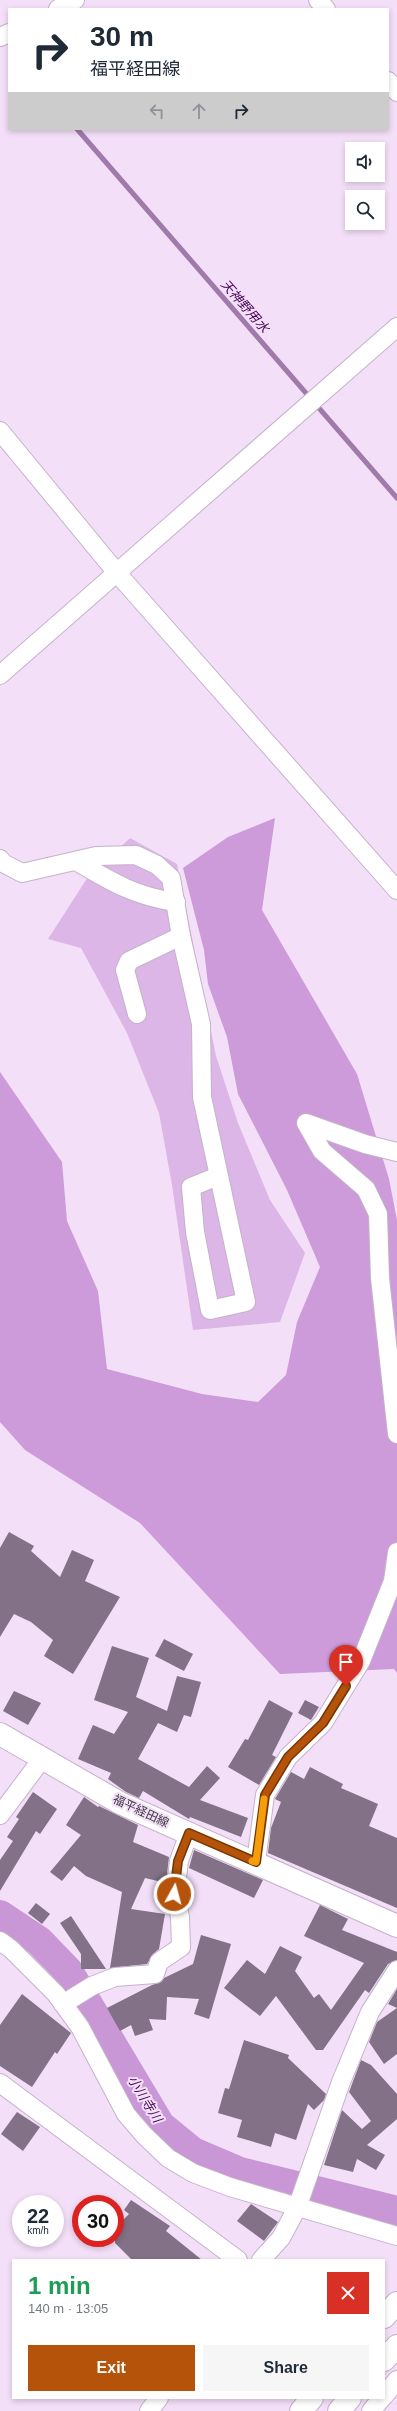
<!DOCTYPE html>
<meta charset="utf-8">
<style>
:root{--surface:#fff;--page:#f6f6f7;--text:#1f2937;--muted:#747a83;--accent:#b45309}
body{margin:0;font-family:Helvetica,"Noto Sans JP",sans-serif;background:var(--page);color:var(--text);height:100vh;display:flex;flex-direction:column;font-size:15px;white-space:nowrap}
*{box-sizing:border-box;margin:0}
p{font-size:13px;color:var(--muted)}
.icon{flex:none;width:22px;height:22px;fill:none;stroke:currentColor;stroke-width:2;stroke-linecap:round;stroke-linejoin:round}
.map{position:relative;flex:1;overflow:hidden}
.panel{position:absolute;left:12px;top:2259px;width:373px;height:140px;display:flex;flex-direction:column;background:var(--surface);border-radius:0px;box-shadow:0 2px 6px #0003}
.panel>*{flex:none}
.hud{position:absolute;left:8px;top:8px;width:381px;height:122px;border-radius:0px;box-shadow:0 2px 6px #0003;background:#fff;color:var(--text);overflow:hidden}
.tools{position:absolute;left:345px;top:142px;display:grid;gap:8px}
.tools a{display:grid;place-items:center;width:40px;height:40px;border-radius:0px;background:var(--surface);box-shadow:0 2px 6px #0003;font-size:20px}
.speed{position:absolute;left:12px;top:2195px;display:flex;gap:8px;font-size:20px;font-weight:700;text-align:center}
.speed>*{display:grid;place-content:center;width:52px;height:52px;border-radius:50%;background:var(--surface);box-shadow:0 2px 6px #0003;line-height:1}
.speed small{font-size:10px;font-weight:400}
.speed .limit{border:6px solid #d22;background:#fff;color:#111}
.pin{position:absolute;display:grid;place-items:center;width:34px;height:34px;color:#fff;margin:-41px -17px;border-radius:50% 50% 50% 0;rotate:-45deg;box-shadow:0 0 4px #0007}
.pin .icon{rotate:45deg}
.me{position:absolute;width:44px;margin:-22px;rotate:7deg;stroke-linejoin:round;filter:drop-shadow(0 0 3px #0008)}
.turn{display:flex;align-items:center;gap:14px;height:84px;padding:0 16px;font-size:18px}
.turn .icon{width:52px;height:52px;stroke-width:2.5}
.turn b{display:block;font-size:28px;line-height:34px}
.lanes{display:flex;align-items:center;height:38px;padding:0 16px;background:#0003;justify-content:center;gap:20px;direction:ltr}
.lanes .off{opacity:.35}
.round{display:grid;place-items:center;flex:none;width:42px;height:42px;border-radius:0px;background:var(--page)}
.head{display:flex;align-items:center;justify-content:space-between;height:68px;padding:0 16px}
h1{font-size:24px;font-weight:600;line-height:30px;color:#1e9e55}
.button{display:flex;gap:8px;margin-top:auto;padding:8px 16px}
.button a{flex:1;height:46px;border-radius:0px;background:var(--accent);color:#fff;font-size:16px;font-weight:600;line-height:46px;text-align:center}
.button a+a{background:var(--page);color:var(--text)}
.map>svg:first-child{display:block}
.green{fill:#dcb6e6}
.forest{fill:#cd9ada}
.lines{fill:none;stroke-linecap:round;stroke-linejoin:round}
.stream{stroke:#a07aaa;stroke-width:5}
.river{stroke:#c996d6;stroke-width:30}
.building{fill:#827187}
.street-casing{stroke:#c5b2ca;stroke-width:20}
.secondary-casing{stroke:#c5b2ca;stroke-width:24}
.highway-casing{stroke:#c5b2ca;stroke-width:24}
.street{stroke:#fff;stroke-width:18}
.secondary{stroke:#fff;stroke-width:22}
.highway{stroke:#fff;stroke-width:22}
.route-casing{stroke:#753606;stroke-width:10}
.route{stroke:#b45309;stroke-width:7}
.slow{stroke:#f59e0b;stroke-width:7}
.labels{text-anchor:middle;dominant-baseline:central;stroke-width:4;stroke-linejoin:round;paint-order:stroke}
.street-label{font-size:12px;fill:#413a43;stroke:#f3dff8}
.water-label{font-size:13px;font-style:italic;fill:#490858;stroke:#f3dff8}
</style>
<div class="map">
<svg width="397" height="2411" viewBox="0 0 397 2411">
<rect width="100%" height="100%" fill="#f3dff8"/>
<polygon class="green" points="130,838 177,864 216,1056 238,1123 270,1200 305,1253 280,1322 193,1330 172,1185 159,1113 127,1033 81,948 48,939 86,880"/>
<polygon class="forest" points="275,818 262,910 357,1074 389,1179 397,1220 397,1673 394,1669 280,1674 140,1523 25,1450 0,1422 0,1072 62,1162 67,1221 98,1291 107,1369 202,1394 258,1402 286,1375 297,1322 320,1267 287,1190 238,1094 227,1037 208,984 204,950 183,868 228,837"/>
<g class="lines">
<polyline class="stream" points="77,129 397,498"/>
<polyline class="river" points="0,1915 39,1941 68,1971 160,2125 193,2152 240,2172 397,2211"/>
</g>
<g class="building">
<polygon points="9,1532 34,1546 31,1551 60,1577 72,1550 94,1560 85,1581 120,1597 73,1674 44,1656 53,1640 31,1622 14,1614 0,1637 0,1548"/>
<polygon points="164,1639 193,1654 184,1671 155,1656"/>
<polygon points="112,1646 149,1658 136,1697 167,1711 177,1676 201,1682 191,1717 184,1715 177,1732 158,1723 138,1759 189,1787 207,1766 220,1778 200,1800 248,1818 241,1837 190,1817 189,1819 143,1791 139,1798 126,1792 108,1779 111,1773 78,1759 93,1725 114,1734 128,1712 94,1700"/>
<polygon points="14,1691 41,1703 28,1725 3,1711"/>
<polygon points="269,1700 293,1713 272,1755 276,1757 259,1785 228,1767 245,1739 248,1740"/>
<polygon points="305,1700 319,1707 311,1720 298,1713"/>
<polygon points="310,1767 343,1784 341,1788 378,1804 369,1826 397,1838 397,1908 268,1853 271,1828 281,1802 275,1799 291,1772 304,1779"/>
<polygon points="33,1792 57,1809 40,1834 36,1831 0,1891 0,1860 13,1841 7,1837 19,1819 16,1817"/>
<polygon points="84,1797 98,1807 99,1806 138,1825 133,1842 169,1857 166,1883 145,1878 131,1909 165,1914 159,1949 153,1954 147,1964 110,1968 122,1892 86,1876 74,1866 62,1881 50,1872 81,1835 66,1825"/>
<polygon points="194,1850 263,1880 254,1898 189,1868"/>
<polygon points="36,1903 50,1914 42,1924 28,1913"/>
<polygon points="320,1905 348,1919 342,1930 397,1952 397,1960 388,1964 369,1993 365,1990 323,2050 316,2050 276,1996 260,2016 224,1988 247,1960 265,1974 280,1946 302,1957 295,1971 314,1998 319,1994 331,2010 364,1963 304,1936"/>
<polygon points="71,1916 106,1969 81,1969 81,1954 60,1923"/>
<polygon points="201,1935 231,1944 209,2019 194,2014 199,1999 167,1997 166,2020 149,2019 153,2030 135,2036 131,2025 120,2031 107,2008 152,1985 161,1982 164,1978 193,1964"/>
<polygon points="397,1989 397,2054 384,2064 369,2042 377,2022 397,2008 388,2004"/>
<polygon points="22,1994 71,2033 57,2054 55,2052 32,2087 0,2066 0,2025"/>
<polygon points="244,2040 289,2055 288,2058 326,2094 324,2100 314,2110 308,2104 296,2140 275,2133 271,2147 237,2137 242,2120 218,2113 225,2088 229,2089"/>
<polygon points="361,2060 371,2065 397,2094 397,2119 367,2145 385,2155 376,2170 357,2159 353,2172 324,2165 342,2110 362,2129 371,2121 349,2092"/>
<polygon points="17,2112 40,2127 23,2151 1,2134"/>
<polygon points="131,2200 170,2226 166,2231 202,2260 132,2260 115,2243 115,2228 129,2214 124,2210"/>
<polygon points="251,2204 278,2222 264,2241 237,2221"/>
</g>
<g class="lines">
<g class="street-casing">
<g id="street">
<polyline points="318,0 326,9"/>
<polyline points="58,9 75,0"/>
<polyline points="0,37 9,33"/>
<polyline points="388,81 397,92"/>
<polyline points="0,431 117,573 397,890"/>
<polyline points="0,675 397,327"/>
<polyline points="0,859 3,863 22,873 96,856 136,855 157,865 171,878 181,936 201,1024 202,1097 246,1302 210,1310 195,1232 191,1187 218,1176"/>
<path d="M76,861c34,20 60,36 100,41"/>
<polyline points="137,1014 125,970 129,961 181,936"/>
<polyline points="397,1152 365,1144 306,1123 322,1151 366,1189 378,1214 380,1278 397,1434"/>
<polyline points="0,1815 42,1759"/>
<polyline points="256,1862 265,1795 288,1757 323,1723 361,1661 393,1581 397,1552"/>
<polyline points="0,1941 11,1949 56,1994 80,2027 126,2114 144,2135 168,2158 193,2173 230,2187 397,2236"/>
<polyline points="63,2004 92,1986 115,1977 155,1974 159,1962 181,1947 180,1917 175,1894 179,1861 189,1833"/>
<polyline points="0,2083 238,2260"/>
<polyline points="261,2260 281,2238 297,2208 341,2082 370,2012 397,1970"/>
<polyline points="384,2396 397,2380"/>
<polyline points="149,2411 159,2398"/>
<polyline points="371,2411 382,2398"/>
</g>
</g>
<g class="secondary-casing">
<polyline id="secondary" points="0,1734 120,1803 397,1926"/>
</g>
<g class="highway-casing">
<g id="highway">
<polyline points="384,2317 397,2303"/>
<polyline points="384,2360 397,2346"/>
<polyline points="301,2411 312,2398"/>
<polyline points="339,2411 350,2398"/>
</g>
</g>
<use href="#street" class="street"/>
<use href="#secondary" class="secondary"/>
<use href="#highway" class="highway"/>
</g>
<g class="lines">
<g class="route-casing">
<polyline id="route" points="174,1894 178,1861 189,1833 256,1862 265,1795 288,1757 323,1723 346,1686"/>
</g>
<use href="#route" class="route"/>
<polyline class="slow" points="252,1861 256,1862 264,1799"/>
</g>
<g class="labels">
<g class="street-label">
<text transform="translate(141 1811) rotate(25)">福平経田線</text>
</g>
<g class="water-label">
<text transform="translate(245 306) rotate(49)">天神野用水</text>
<text transform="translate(145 2099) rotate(58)">小川寺川</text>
</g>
</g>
</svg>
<div class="tools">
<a><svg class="icon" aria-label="sound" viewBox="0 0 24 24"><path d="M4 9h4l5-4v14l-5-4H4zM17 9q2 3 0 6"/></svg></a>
<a><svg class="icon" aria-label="search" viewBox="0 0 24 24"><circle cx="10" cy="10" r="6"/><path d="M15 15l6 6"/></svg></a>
</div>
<div class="speed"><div>22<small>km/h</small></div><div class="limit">30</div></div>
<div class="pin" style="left:346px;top:1686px;background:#d93025"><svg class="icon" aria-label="arrive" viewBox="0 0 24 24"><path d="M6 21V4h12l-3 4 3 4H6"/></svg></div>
<svg class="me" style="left:174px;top:1894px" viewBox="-20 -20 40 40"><circle r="17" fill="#b45309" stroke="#fff" stroke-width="3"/><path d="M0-11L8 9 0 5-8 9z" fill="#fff"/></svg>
<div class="hud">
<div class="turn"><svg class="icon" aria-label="right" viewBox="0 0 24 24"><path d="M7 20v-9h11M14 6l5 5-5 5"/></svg><div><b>30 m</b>福平経田線</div></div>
<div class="lanes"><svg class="icon off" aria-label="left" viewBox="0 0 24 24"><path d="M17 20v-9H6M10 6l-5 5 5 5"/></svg><svg class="icon off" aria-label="ahead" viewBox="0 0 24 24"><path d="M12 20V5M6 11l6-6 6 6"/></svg><svg class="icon" aria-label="right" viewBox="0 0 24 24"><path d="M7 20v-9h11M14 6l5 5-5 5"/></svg></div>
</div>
<section class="panel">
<div class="head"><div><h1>1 min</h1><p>140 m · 13:05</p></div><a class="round" style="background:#d93025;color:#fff"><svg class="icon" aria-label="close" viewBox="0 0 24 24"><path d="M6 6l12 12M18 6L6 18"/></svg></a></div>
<div class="button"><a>Exit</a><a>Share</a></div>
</section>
</div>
